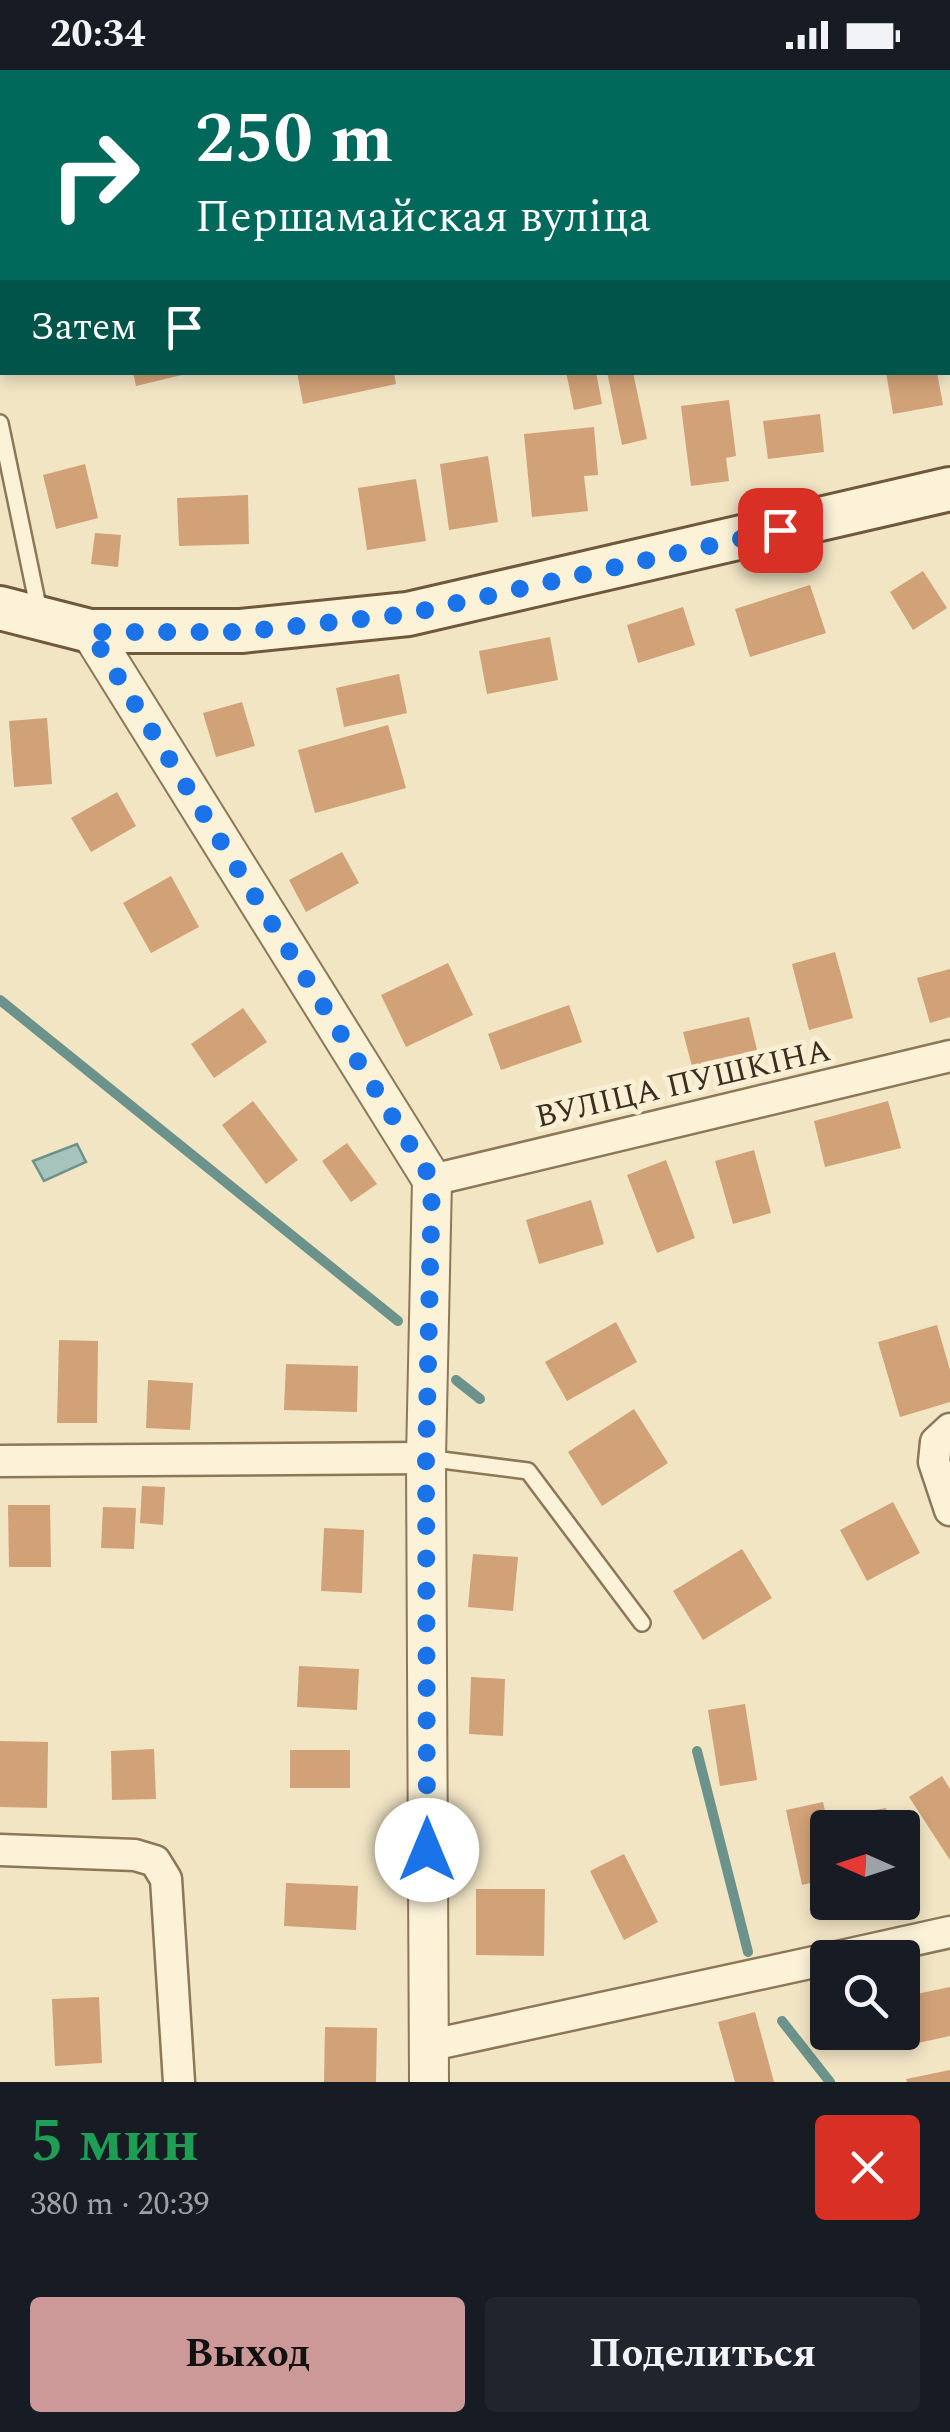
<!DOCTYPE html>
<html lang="ru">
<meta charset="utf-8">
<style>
:root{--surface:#171b24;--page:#20242c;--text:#f1f3f6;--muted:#9ea1a6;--accent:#cc9998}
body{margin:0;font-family:Spectral,serif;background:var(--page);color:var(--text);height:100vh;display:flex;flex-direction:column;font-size:38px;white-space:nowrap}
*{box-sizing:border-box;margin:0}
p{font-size:32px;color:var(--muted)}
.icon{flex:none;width:55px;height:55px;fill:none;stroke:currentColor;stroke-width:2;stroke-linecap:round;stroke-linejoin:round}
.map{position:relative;height:2012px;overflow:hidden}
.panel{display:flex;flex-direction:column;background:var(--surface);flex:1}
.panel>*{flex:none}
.top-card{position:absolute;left:0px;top:0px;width:950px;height:305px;box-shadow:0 5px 15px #0003;background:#00695c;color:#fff;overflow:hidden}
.needle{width:65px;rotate:273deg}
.controls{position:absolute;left:810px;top:1740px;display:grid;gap:20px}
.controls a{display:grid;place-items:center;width:110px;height:110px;border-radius:10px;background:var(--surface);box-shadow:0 5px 15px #0003;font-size:50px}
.pin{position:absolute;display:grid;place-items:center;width:85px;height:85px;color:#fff;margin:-42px;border-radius:20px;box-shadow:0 5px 15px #0006}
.me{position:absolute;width:110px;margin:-55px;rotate:0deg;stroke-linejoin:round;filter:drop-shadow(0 0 8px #0008)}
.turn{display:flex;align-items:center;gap:35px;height:210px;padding:0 30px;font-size:45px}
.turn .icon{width:130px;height:130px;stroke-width:2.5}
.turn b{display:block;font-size:70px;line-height:85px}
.then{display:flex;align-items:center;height:95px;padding:0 30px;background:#0003;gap:20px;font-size:38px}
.round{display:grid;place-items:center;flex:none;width:105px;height:105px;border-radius:10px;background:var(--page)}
.summary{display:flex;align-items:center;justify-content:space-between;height:170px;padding:0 30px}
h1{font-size:60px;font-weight:700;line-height:75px;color:#1e9e55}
.button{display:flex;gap:20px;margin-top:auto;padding:20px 30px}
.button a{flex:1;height:115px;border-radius:10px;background:var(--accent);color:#111;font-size:40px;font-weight:700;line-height:115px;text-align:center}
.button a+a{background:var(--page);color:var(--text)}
.status{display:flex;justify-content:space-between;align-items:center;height:70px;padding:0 50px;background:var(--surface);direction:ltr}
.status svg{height:28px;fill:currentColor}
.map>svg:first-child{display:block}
.water{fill:#a6c4bc;stroke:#6c938b;stroke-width:2.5}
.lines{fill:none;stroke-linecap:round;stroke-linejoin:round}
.stream{stroke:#6c938b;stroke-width:10}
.building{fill:#d1a177}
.service-casing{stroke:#8d7759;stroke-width:20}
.minor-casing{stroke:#8d7759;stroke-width:35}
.tertiary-casing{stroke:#8d7759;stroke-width:42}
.secondary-casing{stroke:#6f583c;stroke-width:48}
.service{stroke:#fbf2d8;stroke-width:15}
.minor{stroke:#fbf2d8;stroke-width:30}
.tertiary{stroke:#fbf2d8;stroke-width:38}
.secondary{stroke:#fbf2d8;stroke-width:42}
.route{stroke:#1a73e8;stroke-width:18;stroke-dasharray:0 32.4}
.labels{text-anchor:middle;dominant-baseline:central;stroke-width:10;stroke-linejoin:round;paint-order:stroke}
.street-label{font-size:32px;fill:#3c2e1e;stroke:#f8efd4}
</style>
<div class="status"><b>20:34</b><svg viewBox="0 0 49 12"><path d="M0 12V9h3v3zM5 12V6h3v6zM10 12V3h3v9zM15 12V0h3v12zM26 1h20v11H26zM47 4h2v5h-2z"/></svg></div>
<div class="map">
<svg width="950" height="2012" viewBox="0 0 950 2012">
<rect width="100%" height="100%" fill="#f1e5c4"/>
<polygon class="water" points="77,1074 86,1092 44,1111 33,1091"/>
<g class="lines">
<g class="stream">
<polyline points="0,930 398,1251"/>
<polyline points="456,1310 480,1329"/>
<polyline points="697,1681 748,1882"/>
<polyline points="782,1951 830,2012"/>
</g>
</g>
<g class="building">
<polygon points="133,302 186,302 186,304 136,316"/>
<polygon points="297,302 394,302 396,314 303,334"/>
<polygon points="566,302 596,302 602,334 574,340"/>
<polygon points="607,302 633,302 647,369 622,375"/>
<polygon points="886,302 937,302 943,335 893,344"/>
<polygon points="729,330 736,386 726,388 729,411 691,416 681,336"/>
<polygon points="820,344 824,382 768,389 763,351"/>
<polygon points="594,357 598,405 584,406 588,441 532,447 524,364"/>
<polygon points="488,386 498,452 449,460 440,394"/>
<polygon points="85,394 98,448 56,459 43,405"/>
<polygon points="416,409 426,471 367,480 358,418"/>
<polygon points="248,425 249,474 179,476 177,428"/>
<polygon points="95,463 121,465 118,497 91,494"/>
<polygon points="923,501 947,538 913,560 890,522"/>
<polygon points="810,515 826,563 750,587 735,539"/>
<polygon points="683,537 695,575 638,593 627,555"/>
<polygon points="550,567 558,610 487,624 479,581"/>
<polygon points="399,604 407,643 344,657 336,618"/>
<polygon points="242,632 255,676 216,687 203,643"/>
<polygon points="47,648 52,714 14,717 9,651"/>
<polygon points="388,655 406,718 315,743 298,680"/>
<polygon points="117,722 136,756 91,782 71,748"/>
<polygon points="342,782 359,813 306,842 289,810"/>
<polygon points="171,806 199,857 151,883 123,833"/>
<polygon points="835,882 853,948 809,960 792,894"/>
<polygon points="448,893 473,945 406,977 381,925"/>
<polygon points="950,899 950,947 930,953 917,908"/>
<polygon points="569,935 582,972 501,1000 488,964"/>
<polygon points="243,938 267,972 214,1008 191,974"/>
<polygon points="749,947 760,992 695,1008 683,962"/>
<polygon points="253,1031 298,1090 266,1114 222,1055"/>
<polygon points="888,1031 901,1078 825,1097 814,1051"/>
<polygon points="347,1073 377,1114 351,1132 322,1091"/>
<polygon points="754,1080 771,1143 733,1154 715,1091"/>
<polygon points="666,1090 695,1168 657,1183 627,1105"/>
<polygon points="591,1130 604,1174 539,1194 526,1150"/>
<polygon points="616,1252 637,1292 567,1331 545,1292"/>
<polygon points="937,1255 950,1300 950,1332 900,1347 878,1272"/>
<polygon points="59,1270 98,1271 97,1353 57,1353"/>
<polygon points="286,1294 358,1296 357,1342 284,1340"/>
<polygon points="148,1310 193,1313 190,1360 146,1358"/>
<polygon points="634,1339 668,1393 602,1436 568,1382"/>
<polygon points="142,1416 165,1417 163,1455 140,1453"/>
<polygon points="893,1432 920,1483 867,1511 840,1460"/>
<polygon points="8,1435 50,1435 51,1497 9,1497"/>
<polygon points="103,1437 136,1438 134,1479 101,1478"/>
<polygon points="324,1458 364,1460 362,1523 321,1521"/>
<polygon points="742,1479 772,1528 703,1570 673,1521"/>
<polygon points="473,1484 518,1487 513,1541 468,1537"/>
<polygon points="299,1596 359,1599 357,1640 297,1637"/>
<polygon points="471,1607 505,1609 503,1666 469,1664"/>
<polygon points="745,1634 757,1710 720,1716 708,1640"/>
<polygon points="0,1671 48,1672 47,1738 0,1737"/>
<polygon points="154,1679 156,1729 112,1730 111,1681"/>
<rect x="290" y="1680" width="60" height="38"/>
<polygon points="942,1706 950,1719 950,1790 909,1727"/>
<polygon points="823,1732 829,1758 828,1809 802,1815 786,1740"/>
<polygon points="886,1738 889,1758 862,1758 859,1743"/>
<polygon points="624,1784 658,1852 624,1870 590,1801"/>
<polygon points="286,1813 358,1816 356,1860 284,1856"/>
<polygon points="476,1819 545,1819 544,1886 476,1885"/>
<polygon points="950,1917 950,1966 890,1979 886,1962 902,1962 902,1927"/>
<polygon points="99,1927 102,1993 55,1996 52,1929"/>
<polygon points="755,1942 774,2012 735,2012 718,1952"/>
<polygon points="325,1957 377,1958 376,2012 324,2012"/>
<polygon points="950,2000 950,2012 907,2012 906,2009"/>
</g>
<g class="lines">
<g class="service-casing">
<g id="service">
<polyline points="0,353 39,541"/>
<polyline points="426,1388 528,1401 642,1553"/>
</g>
</g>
<g class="minor-casing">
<g id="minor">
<polyline points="432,1110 950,986"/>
<polyline points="950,1359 936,1372 934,1392 950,1440"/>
<polyline points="0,1391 426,1388"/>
<polyline points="0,1780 135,1785 155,1791 166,1809 179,2012"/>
<polyline points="833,1888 950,1862"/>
<polyline points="427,1976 828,1889"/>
</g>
</g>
<g class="tertiary-casing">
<polyline id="tertiary" points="90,561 432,1110 426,1388 429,2012"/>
</g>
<g class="secondary-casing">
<polyline id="secondary" points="0,538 90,561 241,561 408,544 950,419"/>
</g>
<use href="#service" class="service"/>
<use href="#minor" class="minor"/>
<use href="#tertiary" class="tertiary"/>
<use href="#secondary" class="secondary"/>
</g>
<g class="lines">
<polyline class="route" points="427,1780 426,1388 432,1110 90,562 241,562 408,544 780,460"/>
</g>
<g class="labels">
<g class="street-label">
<text transform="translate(683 1014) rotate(-13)">ВУЛІЦА ПУШКІНА</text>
</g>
</g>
</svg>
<div class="controls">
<a><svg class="needle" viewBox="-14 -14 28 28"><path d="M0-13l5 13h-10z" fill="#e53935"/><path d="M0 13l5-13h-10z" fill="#9ea1a6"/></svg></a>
<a><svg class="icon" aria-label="search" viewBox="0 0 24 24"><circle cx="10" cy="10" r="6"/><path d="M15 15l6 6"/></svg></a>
</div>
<div class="pin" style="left:780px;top:460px;background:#d93025"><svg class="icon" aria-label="arrive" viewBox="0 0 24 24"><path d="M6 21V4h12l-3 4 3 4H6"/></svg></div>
<svg class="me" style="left:427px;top:1780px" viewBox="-20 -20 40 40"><circle r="19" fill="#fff"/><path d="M0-13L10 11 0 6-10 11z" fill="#1a73e8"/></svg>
<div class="top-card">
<div class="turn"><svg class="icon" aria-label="right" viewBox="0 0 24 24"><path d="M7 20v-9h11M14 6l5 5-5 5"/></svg><div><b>250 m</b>Першамайская вуліца</div></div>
<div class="then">Затем<svg class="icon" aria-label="arrive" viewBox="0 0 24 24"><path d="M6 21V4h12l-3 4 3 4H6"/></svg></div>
</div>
</div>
<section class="panel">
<div class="summary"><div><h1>5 мин</h1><p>380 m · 20:39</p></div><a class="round" style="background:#d93025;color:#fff"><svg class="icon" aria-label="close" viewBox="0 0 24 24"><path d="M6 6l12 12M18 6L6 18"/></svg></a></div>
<div class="button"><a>Выход</a><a>Поделиться</a></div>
</section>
